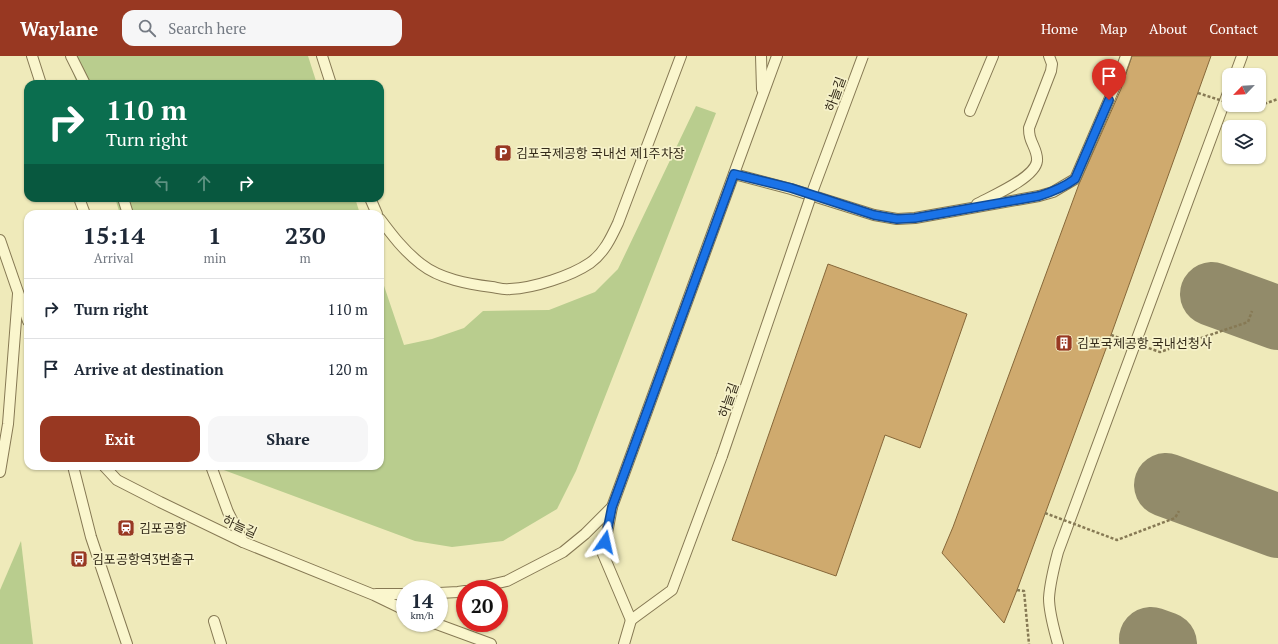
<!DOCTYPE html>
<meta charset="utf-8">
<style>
:root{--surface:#fff;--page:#f6f6f7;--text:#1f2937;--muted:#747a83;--line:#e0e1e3;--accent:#983822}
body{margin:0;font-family:"PT Serif","Noto Sans KR",serif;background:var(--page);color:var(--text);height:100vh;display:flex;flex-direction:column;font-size:15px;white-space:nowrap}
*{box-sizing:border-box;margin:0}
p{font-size:13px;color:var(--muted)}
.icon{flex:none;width:22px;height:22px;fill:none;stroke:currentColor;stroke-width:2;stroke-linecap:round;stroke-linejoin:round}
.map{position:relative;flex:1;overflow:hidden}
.sheet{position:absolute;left:24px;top:154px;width:360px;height:260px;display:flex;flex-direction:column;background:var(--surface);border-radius:12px;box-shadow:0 1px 3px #0004}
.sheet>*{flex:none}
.hud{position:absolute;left:24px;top:24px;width:360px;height:122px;border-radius:12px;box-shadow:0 1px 3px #0004;background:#0b6e4f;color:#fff;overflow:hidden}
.needle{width:26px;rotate:245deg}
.buttons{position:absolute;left:1222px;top:12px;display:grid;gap:8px}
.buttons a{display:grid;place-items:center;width:44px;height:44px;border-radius:8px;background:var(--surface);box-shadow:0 1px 3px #0004;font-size:20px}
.speed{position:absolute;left:396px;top:524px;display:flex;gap:8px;font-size:20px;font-weight:700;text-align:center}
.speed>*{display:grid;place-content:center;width:52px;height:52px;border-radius:50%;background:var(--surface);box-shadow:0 1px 3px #0004;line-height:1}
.speed small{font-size:10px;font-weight:400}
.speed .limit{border:6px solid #d22;background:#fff;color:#111}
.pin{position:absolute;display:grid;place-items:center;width:34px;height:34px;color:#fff;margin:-41px -17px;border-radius:50% 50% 50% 0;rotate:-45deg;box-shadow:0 0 4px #0007}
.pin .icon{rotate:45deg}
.me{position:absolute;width:44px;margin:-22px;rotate:11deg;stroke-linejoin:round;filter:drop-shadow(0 0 3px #0008)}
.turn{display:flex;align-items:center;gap:14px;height:84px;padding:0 16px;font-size:18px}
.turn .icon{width:52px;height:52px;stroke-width:2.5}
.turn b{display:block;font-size:28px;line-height:34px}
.lanes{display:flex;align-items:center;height:38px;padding:0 16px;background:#0003;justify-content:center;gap:20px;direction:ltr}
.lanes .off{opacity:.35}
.eta{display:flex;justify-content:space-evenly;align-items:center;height:68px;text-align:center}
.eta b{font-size:24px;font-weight:700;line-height:28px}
.cta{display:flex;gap:8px;margin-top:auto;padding:8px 16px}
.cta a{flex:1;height:46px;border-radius:12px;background:var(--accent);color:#fff;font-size:16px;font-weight:700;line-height:46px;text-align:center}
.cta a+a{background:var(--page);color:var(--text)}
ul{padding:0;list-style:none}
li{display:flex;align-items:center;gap:12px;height:60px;padding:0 16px;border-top:1px solid var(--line)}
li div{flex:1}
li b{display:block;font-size:15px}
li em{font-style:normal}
header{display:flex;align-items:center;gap:24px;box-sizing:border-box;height:56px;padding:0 20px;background:var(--accent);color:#fff}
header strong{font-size:19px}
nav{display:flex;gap:22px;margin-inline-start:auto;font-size:14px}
.search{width:280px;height:36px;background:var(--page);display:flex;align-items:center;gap:10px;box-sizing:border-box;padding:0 14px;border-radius:12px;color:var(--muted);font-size:15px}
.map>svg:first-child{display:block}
.green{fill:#b9cd8e}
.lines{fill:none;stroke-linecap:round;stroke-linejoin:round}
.taxiway{stroke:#928b6a;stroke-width:64}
.building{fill:#cfaa6e;stroke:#866739}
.service-casing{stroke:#867954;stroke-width:12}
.path{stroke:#867954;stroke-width:2.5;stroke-dasharray:3 2;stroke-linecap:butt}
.service{stroke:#faf6cd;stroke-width:10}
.service-bridge-casing{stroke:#867954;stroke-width:12;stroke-linecap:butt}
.path-bridge{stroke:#867954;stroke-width:2.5;stroke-dasharray:3 2;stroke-linecap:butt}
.service-bridge{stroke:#faf6cd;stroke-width:10}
.route-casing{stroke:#114b97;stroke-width:10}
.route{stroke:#1a73e8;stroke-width:7}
.labels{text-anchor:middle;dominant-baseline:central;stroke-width:3.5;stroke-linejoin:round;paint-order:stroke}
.street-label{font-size:13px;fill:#352c1a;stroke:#f6f2ca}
.poi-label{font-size:13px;fill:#352c1a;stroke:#f6f2ca;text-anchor:start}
</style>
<header>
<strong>Waylane</strong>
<div class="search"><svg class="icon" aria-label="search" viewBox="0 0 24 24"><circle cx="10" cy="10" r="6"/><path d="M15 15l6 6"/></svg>Search here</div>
<nav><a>Home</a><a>Map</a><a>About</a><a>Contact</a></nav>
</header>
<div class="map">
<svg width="1278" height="588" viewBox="0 0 1278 588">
<rect width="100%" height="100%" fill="#efeaba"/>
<g class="green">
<polygon points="67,0 308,0 317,28 77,28"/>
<polygon points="696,50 716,57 576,415 557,453 503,485 452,491 415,485 213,410 380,410 380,218 404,289 432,283 464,272 483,255 549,254 595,236 618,213"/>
<polygon points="115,142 355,142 360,158 120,158"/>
<polygon points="21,485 33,588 0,588 0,534"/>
</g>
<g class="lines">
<g class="taxiway">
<polyline points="1212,238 1278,262"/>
<polyline points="1166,429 1278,470"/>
<polyline points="1151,583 1165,588"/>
</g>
</g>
<g class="building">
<polygon points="1132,0 1211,0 1111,279 1017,534 1004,567 942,497 953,471 1079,128 1121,33"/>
<polygon points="828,208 967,258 920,392 885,379 836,520 732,484"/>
</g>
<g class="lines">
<g class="service-casing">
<g id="service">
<polyline points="32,0 41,28"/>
<polyline points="71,0 85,28"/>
<polyline points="322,0 331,28"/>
<polyline points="761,0 762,33"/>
<polyline points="1235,19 1242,0"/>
<polyline points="970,55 993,0"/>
<polyline points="734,118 791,133 874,159 897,163 915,162 1039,140 1053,136 1075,123 1115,30 1126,0"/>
<polyline points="79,142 85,158"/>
<polyline points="123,142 128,158"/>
<polyline points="370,142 377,158"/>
<path d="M977,148c15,-8 58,-26 60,-43 1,-9 -5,-16 -7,-24 -1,-3 -1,-6 -1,-9l22,-57 1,-7 -3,-8"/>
<path d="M380,163c12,16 24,32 41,45 19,15 47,20 71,23 6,1 12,3 18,2 24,-1 61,-13 80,-26 14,-10 21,-25 28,-40l63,-167"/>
<polyline points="0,184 28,265"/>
<polyline points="73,410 91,481 127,588"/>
<polyline points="104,410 117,424 160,446 243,486 374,539 405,554"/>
<polyline points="211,410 228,456 243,486"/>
<polyline points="0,416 8,368 18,238"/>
<polyline points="472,533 507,525 563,496 585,478 612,451"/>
<polyline points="439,537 458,536 465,535"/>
<polyline points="376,538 405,538"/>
<polyline points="631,564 603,498 612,451 777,0"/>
<polyline points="631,564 672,534 722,400"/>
<polyline points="214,565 221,588"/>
<polyline points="434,567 491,588"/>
<polyline points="624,588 631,564"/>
<path d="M1058,588c-4,-15 -9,-31 -9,-46 1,-16 5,-31 9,-46l171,-462"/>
</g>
</g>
<g class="path">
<polyline points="1241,51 1247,54 1278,43"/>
<polyline points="1017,534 1024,535 1029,588"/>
</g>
<use href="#service" class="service"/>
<g class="service-bridge-casing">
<polyline id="service-bridge" points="722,400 813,134 863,0"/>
</g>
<g class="path-bridge">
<polyline points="1198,37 1229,47"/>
<polyline points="1111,279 1160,296 1248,266 1252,255"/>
<polyline points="1045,457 1117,484 1175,462 1179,455"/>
</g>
<use href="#service-bridge" class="service-bridge"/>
</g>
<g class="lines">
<g class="route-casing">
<path id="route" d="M605,486l7,-35 122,-333 57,14 83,27 23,4 18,-1 124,-22c13,-4 25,-9 36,-17l34,-79"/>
</g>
<use href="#route" class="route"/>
</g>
<defs>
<g id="parking-square" transform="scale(0.9)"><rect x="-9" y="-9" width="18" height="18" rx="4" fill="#983822" stroke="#f6f2ca"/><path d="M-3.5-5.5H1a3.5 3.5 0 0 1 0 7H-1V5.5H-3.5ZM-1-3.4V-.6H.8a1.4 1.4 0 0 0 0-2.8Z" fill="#fff"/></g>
<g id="building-square" transform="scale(0.9)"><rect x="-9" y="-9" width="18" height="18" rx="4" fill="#983822" stroke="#f6f2ca"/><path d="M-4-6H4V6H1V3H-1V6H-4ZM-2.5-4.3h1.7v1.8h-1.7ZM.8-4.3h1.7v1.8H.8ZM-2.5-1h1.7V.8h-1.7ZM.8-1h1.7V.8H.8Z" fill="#fff"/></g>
<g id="station-square" transform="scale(0.9)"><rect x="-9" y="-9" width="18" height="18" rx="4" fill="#983822" stroke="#f6f2ca"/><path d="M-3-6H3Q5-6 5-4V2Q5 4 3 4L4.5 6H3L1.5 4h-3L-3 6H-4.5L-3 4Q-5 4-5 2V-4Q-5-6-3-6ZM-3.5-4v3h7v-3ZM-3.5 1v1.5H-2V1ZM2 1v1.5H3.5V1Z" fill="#fff"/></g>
<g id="bus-square" transform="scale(0.9)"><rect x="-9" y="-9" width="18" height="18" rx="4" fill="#983822" stroke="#f6f2ca"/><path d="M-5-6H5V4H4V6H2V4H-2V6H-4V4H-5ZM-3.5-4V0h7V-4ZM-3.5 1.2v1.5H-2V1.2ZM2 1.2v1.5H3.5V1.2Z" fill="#fff"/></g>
</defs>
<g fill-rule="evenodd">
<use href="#parking-square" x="503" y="97"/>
<use href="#building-square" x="1064" y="287"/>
<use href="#station-square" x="126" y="472"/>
<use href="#bus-square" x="79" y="503"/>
</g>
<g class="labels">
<g class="street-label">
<text transform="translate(835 38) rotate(-70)">하늘길</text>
<text transform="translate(728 344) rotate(-71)">하늘길</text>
<text transform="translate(240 470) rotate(24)">하늘길</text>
</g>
<g class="poi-label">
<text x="516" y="97">김포국제공항 국내선 제1주차장</text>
<text x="1077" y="287">김포국제공항 국내선청사</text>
<text x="139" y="472">김포공항</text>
<text x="92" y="503">김포공항역3번출구</text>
</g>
</g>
</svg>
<div class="buttons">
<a><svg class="needle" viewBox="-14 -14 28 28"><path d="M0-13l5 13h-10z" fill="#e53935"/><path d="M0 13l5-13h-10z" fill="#747a83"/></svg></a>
<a><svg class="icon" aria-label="layers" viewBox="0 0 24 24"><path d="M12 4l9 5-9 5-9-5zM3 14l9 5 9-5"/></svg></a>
</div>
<div class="speed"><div>14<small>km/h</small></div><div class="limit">20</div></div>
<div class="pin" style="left:1109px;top:44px;background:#d93025"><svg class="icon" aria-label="arrive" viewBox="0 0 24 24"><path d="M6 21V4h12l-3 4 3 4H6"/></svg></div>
<svg class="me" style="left:605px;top:486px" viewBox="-20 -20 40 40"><path d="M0-17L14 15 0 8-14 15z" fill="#1a73e8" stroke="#fff" stroke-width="4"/></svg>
<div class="hud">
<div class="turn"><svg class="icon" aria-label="right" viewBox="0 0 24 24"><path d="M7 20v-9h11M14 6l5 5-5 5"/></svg><div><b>110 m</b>Turn right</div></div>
<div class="lanes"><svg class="icon off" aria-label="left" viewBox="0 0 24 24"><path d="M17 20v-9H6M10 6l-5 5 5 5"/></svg><svg class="icon off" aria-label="ahead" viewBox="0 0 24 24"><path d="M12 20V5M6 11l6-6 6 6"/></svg><svg class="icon" aria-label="right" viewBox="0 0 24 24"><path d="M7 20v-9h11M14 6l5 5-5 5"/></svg></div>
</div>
<section class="sheet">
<div class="eta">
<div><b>15:14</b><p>Arrival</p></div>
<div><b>1</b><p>min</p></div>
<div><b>230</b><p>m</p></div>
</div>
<ul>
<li><svg class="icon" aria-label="right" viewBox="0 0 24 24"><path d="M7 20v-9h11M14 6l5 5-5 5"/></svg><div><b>Turn right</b></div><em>110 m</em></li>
<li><svg class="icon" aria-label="arrive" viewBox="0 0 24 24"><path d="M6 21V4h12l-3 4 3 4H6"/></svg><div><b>Arrive at destination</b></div><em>120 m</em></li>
</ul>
<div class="cta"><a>Exit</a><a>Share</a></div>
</section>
</div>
